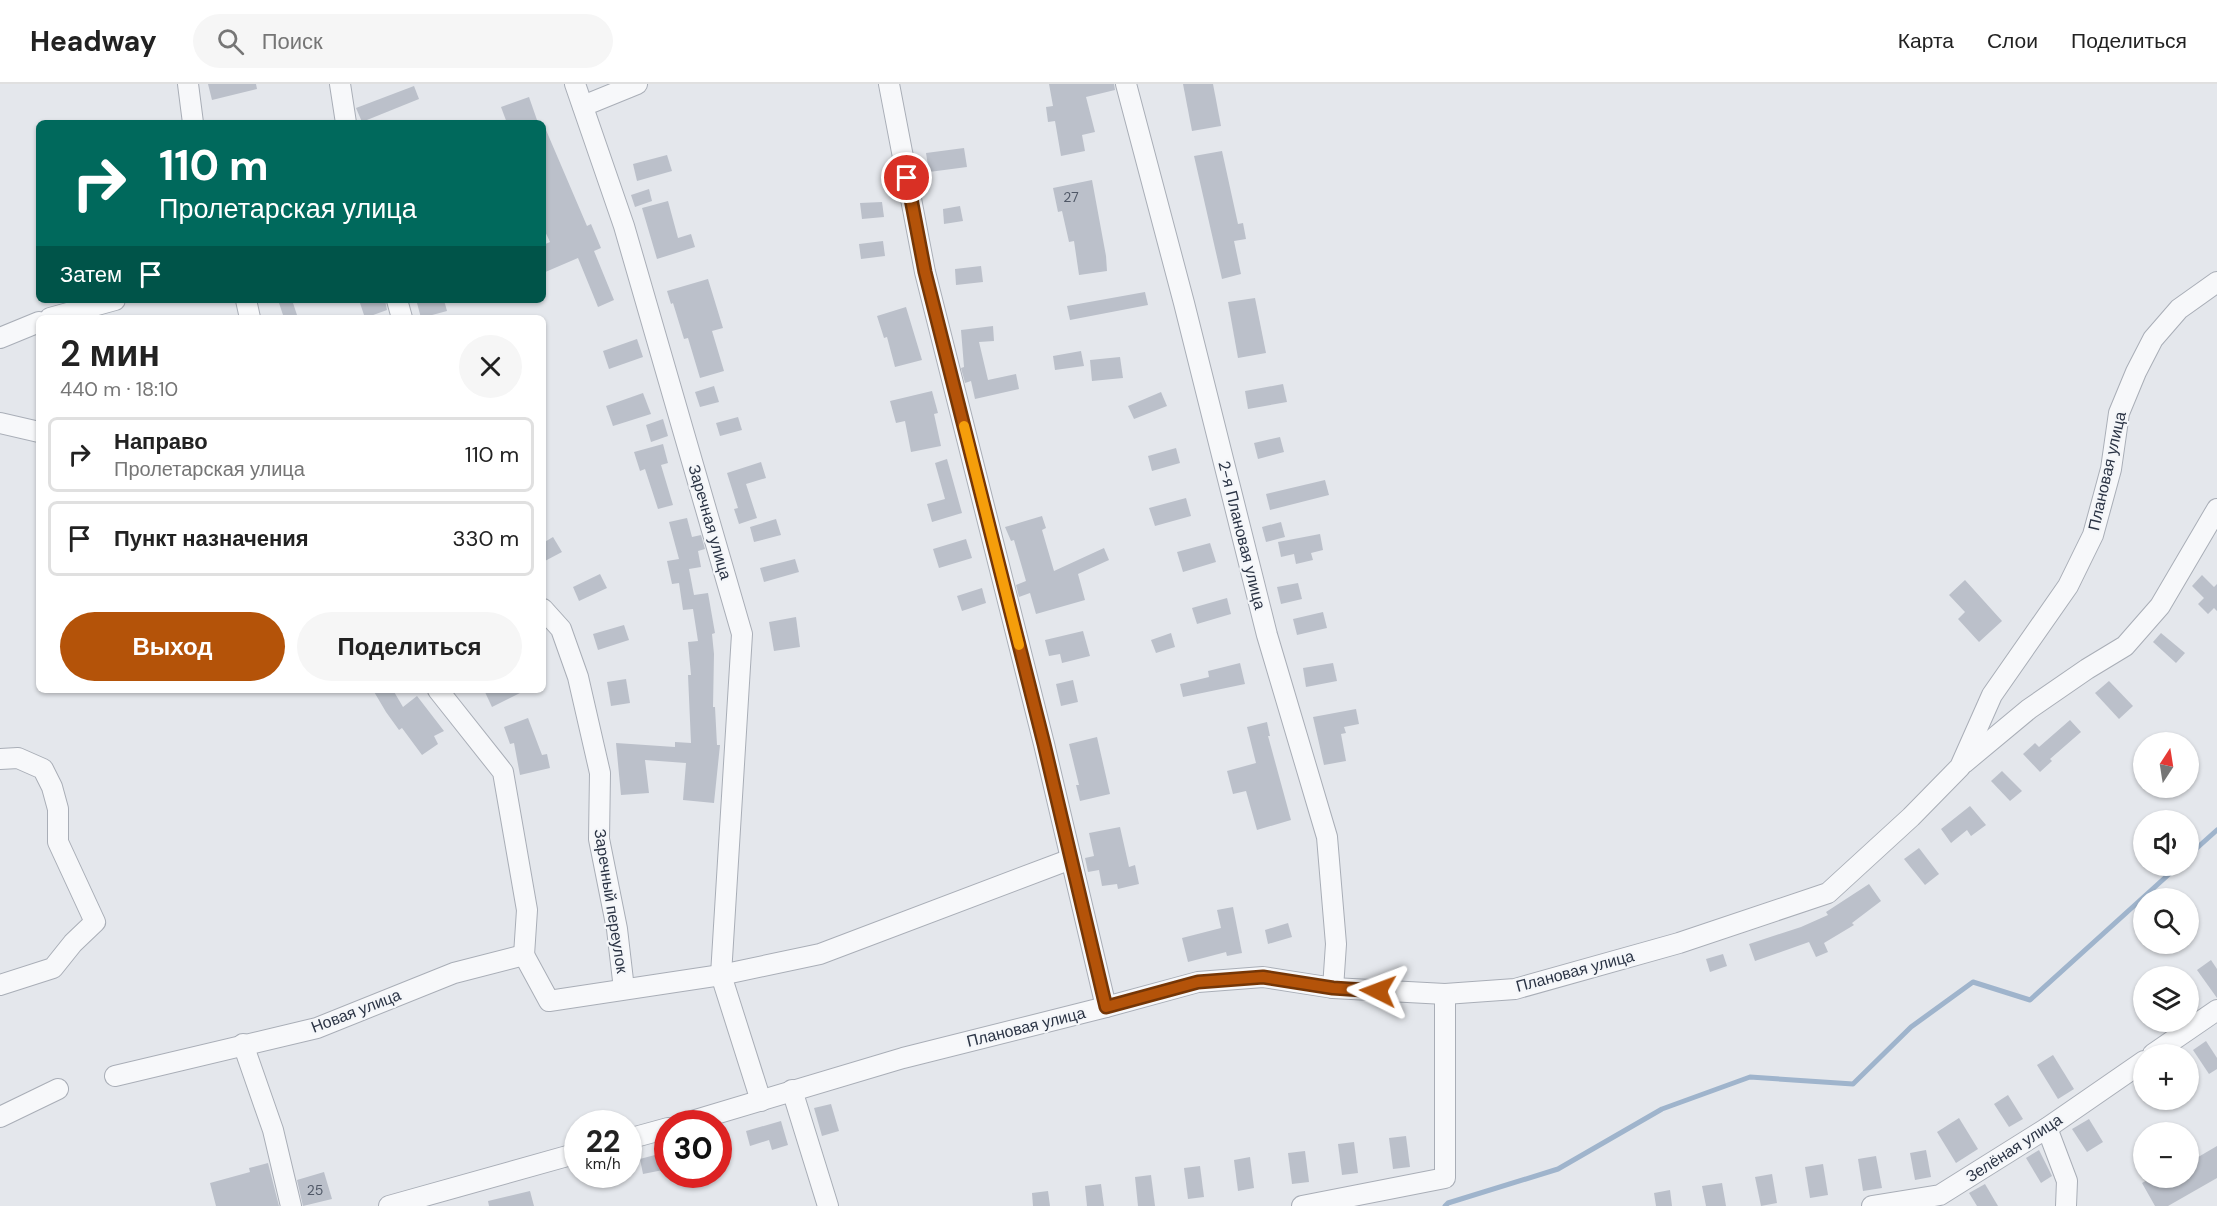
<!DOCTYPE html>
<html lang="ru">
<meta charset="utf-8">
<style>
:root{--surface:#fff;--page:#f6f6f6;--text:#222;--muted:#767676;--line:#e0e0e0;--accent:#b45309}
body{margin:0;font-family:"DM Sans",sans-serif;background:var(--page);color:var(--text);height:100vh;display:flex;flex-direction:column;font-size:22px;white-space:nowrap}
*{box-sizing:border-box;margin:0}
p{font-size:20px;color:var(--muted)}
.icon{flex:none;width:33px;height:33px;fill:none;stroke:currentColor;stroke-width:2;stroke-linecap:round;stroke-linejoin:round}
.map{position:relative;flex:1;overflow:hidden}
.side{position:absolute;left:36px;top:231px;width:510px;height:378px;display:flex;flex-direction:column;background:var(--surface);border-radius:9px;box-shadow:0 2px 4px #0004}
.side>*{flex:none}
.top-card{position:absolute;left:36px;top:36px;width:510px;height:183px;border-radius:9px;box-shadow:0 2px 4px #0004;background:#00695c;color:#fff;overflow:hidden}
.needle{width:39px;rotate:12deg}
.controls{position:absolute;left:2133px;top:648px;display:grid;gap:12px}
.controls a{display:grid;place-items:center;width:66px;height:66px;border-radius:50%;background:var(--surface);box-shadow:0 2px 4px #0004;font-size:30px}
.speed{position:absolute;left:564px;top:1026px;display:flex;gap:12px;font-size:30px;font-weight:700;text-align:center}
.speed>*{display:grid;place-content:center;width:78px;height:78px;border-radius:50%;background:var(--surface);box-shadow:0 2px 4px #0004;line-height:1}
.speed small{font-size:15px;font-weight:400}
.speed .limit{border:9px solid #d22;background:#fff;color:#111}
.pin{position:absolute;display:grid;place-items:center;width:51px;height:51px;color:#fff;margin:-26px;border:3px solid #fff;border-radius:50%;box-shadow:0 2px 6px #0007}
.me{position:absolute;width:66px;margin:-33px;rotate:273deg;stroke-linejoin:round;filter:drop-shadow(0 0 4px #0008)}
.turn{display:flex;align-items:center;gap:21px;height:126px;padding:0 24px;font-size:27px}
.turn .icon{width:78px;height:78px;stroke-width:2.5}
.turn b{display:block;font-size:42px;line-height:51px}
.then{display:flex;align-items:center;height:57px;padding:0 24px;background:#0003;gap:12px;font-size:22px}
.round{display:grid;place-items:center;flex:none;width:63px;height:63px;border-radius:32px;background:var(--page)}
.summary{display:flex;align-items:center;justify-content:space-between;height:102px;padding:0 24px}
h1{font-size:36px;font-weight:600;line-height:45px}
.button{display:flex;gap:12px;margin-top:auto;padding:12px 24px}
.button a{flex:1;height:69px;border-radius:36px;background:var(--accent);color:#fff;font-size:24px;font-weight:600;line-height:69px;text-align:center}
.button a+a{background:var(--page);color:var(--text)}
ul{padding:0;list-style:none}
li{display:flex;align-items:center;gap:18px;height:75px;margin:0 12px 9px;padding:0 12px;border:3px solid var(--line);border-radius:9px}
li div{flex:1}
li b{display:block;font-size:22px}
li em{font-style:normal}
header{display:flex;align-items:center;gap:36px;box-sizing:border-box;height:84px;padding:0 30px;background:var(--surface);border-bottom:2px solid var(--line)}
header strong{font-size:28px}
nav{display:flex;gap:33px;margin-inline-start:auto;font-size:21px}
.search{width:420px;height:54px;background:var(--page);display:flex;align-items:center;gap:15px;box-sizing:border-box;padding:0 21px;border-radius:33px;color:var(--muted);font-size:22px}
.map>svg:first-child{display:block}
.lines{fill:none;stroke-linecap:round;stroke-linejoin:round}
.stream{stroke:#9fb4cc;stroke-width:5}
.building{fill:#bbc0ca}
.minor-casing{stroke:#a9aeb7;stroke-width:22}
.minor{stroke:#f7f8fa;stroke-width:20}
.route-casing{stroke:#753606;stroke-width:15}
.route{stroke:#b45309;stroke-width:10}
.slow{stroke:#f59e0b;stroke-width:10}
.labels{text-anchor:middle;dominant-baseline:central;stroke-width:4.5;stroke-linejoin:round;paint-order:stroke}
.number-label{font-size:14px;fill:#4f5766}
.street-label{font-size:16px;fill:#2b3445;stroke:#f4f6f9}
</style>
<header>
<strong>Headway</strong>
<div class="search"><svg class="icon" aria-label="search" viewBox="0 0 24 24"><circle cx="10" cy="10" r="6"/><path d="M15 15l6 6"/></svg>Поиск</div>
<nav><a>Карта</a><a>Слои</a><a>Поделиться</a></nav>
</header>
<div class="map">
<svg width="2217" height="1122" viewBox="0 0 2217 1122">
<rect width="100%" height="100%" fill="#e4e7ec"/>
<g class="lines">
<g class="stream">
<polyline points="2188,772 2217,746"/>
<polyline points="1445,1122 1448,1119 1558,1085 1662,1025 1750,993 1853,1000 1911,943 1973,898 2030,916 2178,782"/>
</g>
</g>
<g class="building">
<polygon points="208,0 256,0 257,5 212,16"/>
<polygon points="1049,0 1114,0 1115,6 1086,13 1095,48 1082,51 1085,67 1061,72 1055,37 1048,38 1046,23 1053,22"/>
<polygon points="1183,0 1213,0 1221,42 1192,47"/>
<polygon points="414,2 419,15 362,38 356,24"/>
<polygon points="529,13 537,36 528,39 507,39 501,23"/>
<polygon points="543,39 587,142 591,140 601,164 594,167 614,216 598,223 578,174 543,189 543,161 550,158 543,143"/>
<polygon points="964,64 967,83 929,88 926,69"/>
<polygon points="1222,67 1238,140 1243,139 1246,155 1234,157 1241,190 1222,195 1194,72"/>
<polygon points="667,71 672,87 637,97 633,80"/>
<polygon points="1092,96 1106,172 1107,187 1079,191 1074,157 1069,158 1062,127 1058,128 1053,104"/>
<polygon points="649,105 652,117 635,123 631,111"/>
<polygon points="668,117 678,154 691,150 695,163 657,175 642,124"/>
<polygon points="882,118 884,133 862,135 860,119"/>
<polygon points="960,122 963,137 944,140 943,125"/>
<polygon points="883,157 885,172 861,175 859,160"/>
<polygon points="981,182 983,198 956,201 955,185"/>
<polygon points="708,195 723,244 712,247 724,287 700,294 688,254 684,255 673,219 671,220 667,207"/>
<polygon points="1145,208 1148,221 1070,236 1067,222"/>
<polygon points="1255,214 1266,269 1238,274 1228,218"/>
<polygon points="278,216 292,216 298,234 284,234"/>
<polygon points="367,216 385,216 387,226 365,234 360,219"/>
<polygon points="428,216 444,216 447,227 421,234 417,219"/>
<polygon points="906,223 922,276 895,283 887,253 884,254 877,232"/>
<polygon points="993,242 994,257 979,258 988,296 1016,290 1019,305 975,315 971,297 965,299 961,284 964,283 961,246"/>
<polygon points="637,255 643,273 609,285 603,267"/>
<polygon points="1081,267 1084,282 1055,286 1053,272"/>
<polygon points="1120,273 1123,294 1092,297 1090,276"/>
<polygon points="1283,300 1287,318 1248,325 1245,307"/>
<polygon points="714,302 719,318 700,323 695,308"/>
<polygon points="932,307 938,329 934,330 941,362 911,368 905,337 896,339 890,317"/>
<polygon points="1161,308 1167,322 1134,335 1128,322"/>
<polygon points="643,309 651,330 613,342 606,322"/>
<polygon points="738,333 742,346 720,352 716,339"/>
<polygon points="663,335 668,352 651,358 646,341"/>
<polygon points="1280,353 1284,368 1258,375 1254,359"/>
<polygon points="663,360 668,379 661,381 673,421 658,425 645,385 640,387 634,368"/>
<polygon points="1176,364 1180,379 1152,387 1148,372"/>
<polygon points="947,375 962,429 932,438 927,420 945,415 935,379"/>
<polygon points="761,378 766,394 746,400 757,434 739,440 734,425 738,424 727,389"/>
<polygon points="1325,396 1329,411 1270,426 1266,410"/>
<polygon points="1186,414 1191,432 1155,442 1149,424"/>
<polygon points="1042,432 1046,444 1042,446 1054,487 1104,464 1109,476 1078,490 1085,516 1036,530 1030,509 1019,513 1016,501 1026,497 1014,456 1011,457 1005,443"/>
<polygon points="687,434 692,453 701,451 705,465 698,467 701,483 689,485 694,511 708,509 715,549 712,550 714,570 713,623 715,623 717,661 720,661 714,719 683,716 686,679 645,676 649,709 621,711 616,659 675,663 675,658 691,659 688,591 691,591 688,558 698,557 693,525 683,526 679,499 672,500 667,477 679,475 669,438"/>
<polygon points="776,435 781,451 754,458 750,443"/>
<polygon points="1281,438 1285,453 1266,458 1262,443"/>
<polygon points="1320,450 1323,466 1311,469 1313,476 1296,480 1294,470 1281,473 1278,458"/>
<polygon points="553,453 562,468 543,478 543,459"/>
<polygon points="966,455 972,474 939,484 933,465"/>
<polygon points="1210,459 1216,478 1183,488 1177,468"/>
<polygon points="795,475 799,488 764,498 760,484"/>
<polygon points="600,490 607,504 579,517 573,503"/>
<polygon points="2202,491 2214,503 2217,500 2217,527 2214,524 2208,530 2198,520 2204,514 2192,502"/>
<polygon points="1965,496 2002,537 1979,558 1958,535 1965,528 1949,511"/>
<polygon points="1298,499 1302,515 1281,520 1277,503"/>
<polygon points="982,504 986,519 962,527 957,512"/>
<polygon points="1227,514 1231,530 1197,540 1192,524"/>
<polygon points="1323,528 1327,544 1297,551 1293,535"/>
<polygon points="796,533 800,563 774,567 769,538"/>
<polygon points="624,541 629,556 598,566 593,550"/>
<polygon points="1083,547 1090,572 1062,579 1060,570 1049,572 1045,556"/>
<polygon points="1171,549 1175,563 1156,569 1151,556"/>
<polygon points="2161,549 2185,569 2176,579 2153,558"/>
<polygon points="1240,579 1245,600 1183,613 1180,600 1209,593 1208,587"/>
<polygon points="1333,579 1337,597 1306,603 1303,584"/>
<polygon points="626,595 630,619 611,622 607,598"/>
<polygon points="1073,596 1078,618 1061,622 1056,600"/>
<polygon points="2109,597 2133,622 2119,635 2095,609"/>
<polygon points="373,606 393,606 403,623 417,612 444,647 434,652 438,660 422,671 402,644 399,646 386,628"/>
<polygon points="484,606 526,606 492,623"/>
<polygon points="1356,625 1359,640 1344,643 1346,649 1341,650 1346,677 1324,681 1313,633"/>
<polygon points="528,634 542,671 547,670 550,684 520,691 514,659 510,660 504,643"/>
<polygon points="2070,636 2081,648 2050,675 2052,677 2040,688 2023,670 2035,659 2039,663"/>
<polygon points="1267,638 1270,652 1268,652 1291,736 1257,746 1246,707 1233,710 1227,687 1256,679 1247,643"/>
<polygon points="1097,653 1110,710 1080,717 1076,701 1079,701 1069,660"/>
<polygon points="2002,687 2022,707 2010,717 1991,697"/>
<polygon points="1970,722 1986,741 1971,752 1967,746 1951,759 1941,745"/>
<polygon points="1120,743 1129,783 1135,781 1139,800 1118,805 1117,800 1102,802 1099,786 1088,788 1085,774 1094,772 1089,749"/>
<polygon points="1919,764 1939,790 1925,801 1904,775"/>
<polygon points="1869,800 1881,817 1852,839 1854,841 1824,859 1828,868 1816,873 1809,858 1755,877 1749,860 1801,843 1828,831 1826,828"/>
<polygon points="1233,823 1242,869 1227,872 1226,868 1188,878 1182,854 1221,844 1217,826"/>
<polygon points="1288,839 1292,853 1268,860 1265,846"/>
<polygon points="1723,870 1727,882 1710,888 1706,875"/>
<polygon points="2211,876 2217,885 2217,914 2197,886"/>
<polygon points="2206,957 2217,974 2217,985 2209,990 2193,966"/>
<polygon points="2053,971 2074,1005 2058,1015 2037,981"/>
<polygon points="2008,1011 2023,1035 2009,1043 1994,1020"/>
<polygon points="831,1020 839,1047 822,1052 814,1024"/>
<polygon points="1959,1034 1978,1065 1956,1079 1937,1048"/>
<polygon points="2089,1035 2103,1058 2087,1068 2072,1045"/>
<polygon points="781,1037 788,1061 772,1066 769,1056 750,1062 746,1047"/>
<polygon points="1406,1052 1410,1083 1393,1085 1389,1054"/>
<polygon points="1354,1058 1358,1089 1342,1091 1338,1060"/>
<polygon points="2217,1062 2217,1094 2168,1122 2155,1122 2142,1099 2151,1094 2188,1094 2188,1079"/>
<polygon points="1926,1066 1931,1093 1915,1096 1910,1069"/>
<polygon points="2039,1066 2052,1092 2041,1099 2026,1074"/>
<polygon points="1305,1067 1309,1098 1292,1100 1288,1069"/>
<polygon points="666,1068 668,1085 643,1090 640,1075"/>
<polygon points="1876,1072 1882,1104 1863,1107 1858,1075"/>
<polygon points="1250,1073 1254,1104 1238,1107 1234,1076"/>
<polygon points="268,1079 279,1122 216,1122 210,1099 250,1088 249,1084"/>
<polygon points="1823,1080 1828,1111 1810,1114 1805,1083"/>
<polygon points="1200,1082 1204,1113 1188,1115 1184,1084"/>
<polygon points="324,1088 332,1115 303,1122 297,1096"/>
<polygon points="1772,1090 1777,1119 1761,1122 1755,1093"/>
<polygon points="1151,1091 1155,1122 1138,1122 1135,1093"/>
<polygon points="1722,1099 1726,1122 1706,1122 1702,1102"/>
<polygon points="1101,1100 1104,1122 1087,1122 1085,1102"/>
<polygon points="1985,1100 1998,1122 1977,1122 1969,1109"/>
<polygon points="1670,1106 1672,1122 1656,1122 1654,1109"/>
<polygon points="530,1107 534,1122 489,1122 488,1117"/>
<polygon points="1048,1107 1050,1122 1033,1122 1032,1109"/>
</g>
<g class="lines">
<g class="minor-casing">
<g id="minor">
<polyline points="188,0 193,39"/>
<polyline points="340,0 346,39"/>
<polyline points="575,0 624,142 742,550 721,891 761,1017"/>
<polyline points="889,0 925,188 1044,660 1106,923"/>
<polyline points="1126,0 1184,219 1267,551 1327,753 1336,860 1333,904"/>
<polyline points="583,22 637,0"/>
<polyline points="246,216 250,234"/>
<polyline points="397,216 402,234"/>
<polyline points="50,234 115,216"/>
<polyline points="0,254 39,238"/>
<polyline points="0,339 39,348"/>
<polyline points="543,525 561,545 578,593 600,689 599,755 617,845 624,905"/>
<polyline points="438,606 503,688 527,826 524,871"/>
<polyline points="0,675 18,674 43,685 52,703 58,725 58,758 95,838 73,859 53,884 0,901"/>
<polyline points="1964,679 2029,625 2087,585 2125,562 2160,522 2217,425"/>
<polyline points="524,871 549,917 721,891 820,870 1071,775"/>
<polyline points="243,960 273,1046 291,1122"/>
<polyline points="2153,970 2217,926"/>
<polyline points="115,992 317,944 454,889 524,871"/>
<polyline points="792,1006 828,1122"/>
<polyline points="0,1033 58,1005"/>
<polyline points="682,1040 903,974 1106,923 1198,898 1263,893 1333,904 1445,910 1515,905 1679,859 1828,809 1911,733 1960,683 1992,611 2068,502 2093,451 2111,385 2119,329 2136,288 2153,255 2179,225 2217,198"/>
<polyline points="2047,1044 2067,1097 2066,1122"/>
<polyline points="628,1055 668,1044"/>
<polyline points="389,1122 578,1069"/>
<polyline points="1302,1122 1445,1094 1445,910"/>
<polyline points="1872,1122 1940,1111 2047,1044 2144,977"/>
</g>
</g>
<use href="#minor" class="minor"/>
</g>
<g class="lines">
<g class="route-casing">
<polyline id="route" points="907,94 925,188 1044,660 1106,923 1198,898 1263,893 1333,904 1378,907"/>
</g>
<use href="#route" class="route"/>
<polyline class="slow" points="964,342 1019,561"/>
</g>
<g class="labels">
<g class="number-label">
<text x="1071" y="113">27</text>
<text x="315" y="1106">25</text>
</g>
<g class="street-label">
<text transform="translate(2107 387) rotate(-77)">Плановая улица</text>
<text transform="translate(710 438) rotate(74)">Заречная улица</text>
<text transform="translate(1242 451) rotate(76)">2-я Плановая улица</text>
<text transform="translate(611 817) rotate(81)">Заречный переулок</text>
<text transform="translate(1575 887) rotate(-15)">Плановая улица</text>
<text transform="translate(356 927) rotate(-21)">Новая улица</text>
<text transform="translate(1026 943) rotate(-14)">Плановая улица</text>
<text transform="translate(2014 1064) rotate(-33)">Зелёная улица</text>
</g>
</g>
</svg>
<div class="controls">
<a><svg class="needle" viewBox="-14 -14 28 28"><path d="M0-13l5 13h-10z" fill="#e53935"/><path d="M0 13l5-13h-10z" fill="#767676"/></svg></a>
<a><svg class="icon" aria-label="sound" viewBox="0 0 24 24"><path d="M4 9h4l5-4v14l-5-4H4zM17 9q2 3 0 6"/></svg></a>
<a><svg class="icon" aria-label="search" viewBox="0 0 24 24"><circle cx="10" cy="10" r="6"/><path d="M15 15l6 6"/></svg></a>
<a><svg class="icon" aria-label="layers" viewBox="0 0 24 24"><path d="M12 4l9 5-9 5-9-5zM3 14l9 5 9-5"/></svg></a>
<a>+</a>
<a>−</a>
</div>
<div class="speed"><div>22<small>km/h</small></div><div class="limit">30</div></div>
<div class="pin" style="left:907px;top:94px;background:#d93025"><svg class="icon" aria-label="arrive" viewBox="0 0 24 24"><path d="M6 21V4h12l-3 4 3 4H6"/></svg></div>
<svg class="me" style="left:1378px;top:907px" viewBox="-20 -20 40 40"><path d="M0-17L14 15 0 8-14 15z" fill="#b45309" stroke="#fff" stroke-width="4"/></svg>
<div class="top-card">
<div class="turn"><svg class="icon" aria-label="right" viewBox="0 0 24 24"><path d="M7 20v-9h11M14 6l5 5-5 5"/></svg><div><b>110 m</b>Пролетарская улица</div></div>
<div class="then">Затем<svg class="icon" aria-label="arrive" viewBox="0 0 24 24"><path d="M6 21V4h12l-3 4 3 4H6"/></svg></div>
</div>
<section class="side">
<div class="summary"><div><h1>2 мин</h1><p>440 m · 18:10</p></div><a class="round"><svg class="icon" aria-label="close" viewBox="0 0 24 24"><path d="M6 6l12 12M18 6L6 18"/></svg></a></div>
<ul>
<li><svg class="icon" aria-label="right" viewBox="0 0 24 24"><path d="M7 20v-9h11M14 6l5 5-5 5"/></svg><div><b>Направо</b><p>Пролетарская улица</p></div><em>110 m</em></li>
<li><svg class="icon" aria-label="arrive" viewBox="0 0 24 24"><path d="M6 21V4h12l-3 4 3 4H6"/></svg><div><b>Пункт назначения</b></div><em>330 m</em></li>
</ul>
<div class="button"><a>Выход</a><a>Поделиться</a></div>
</section>
</div>
